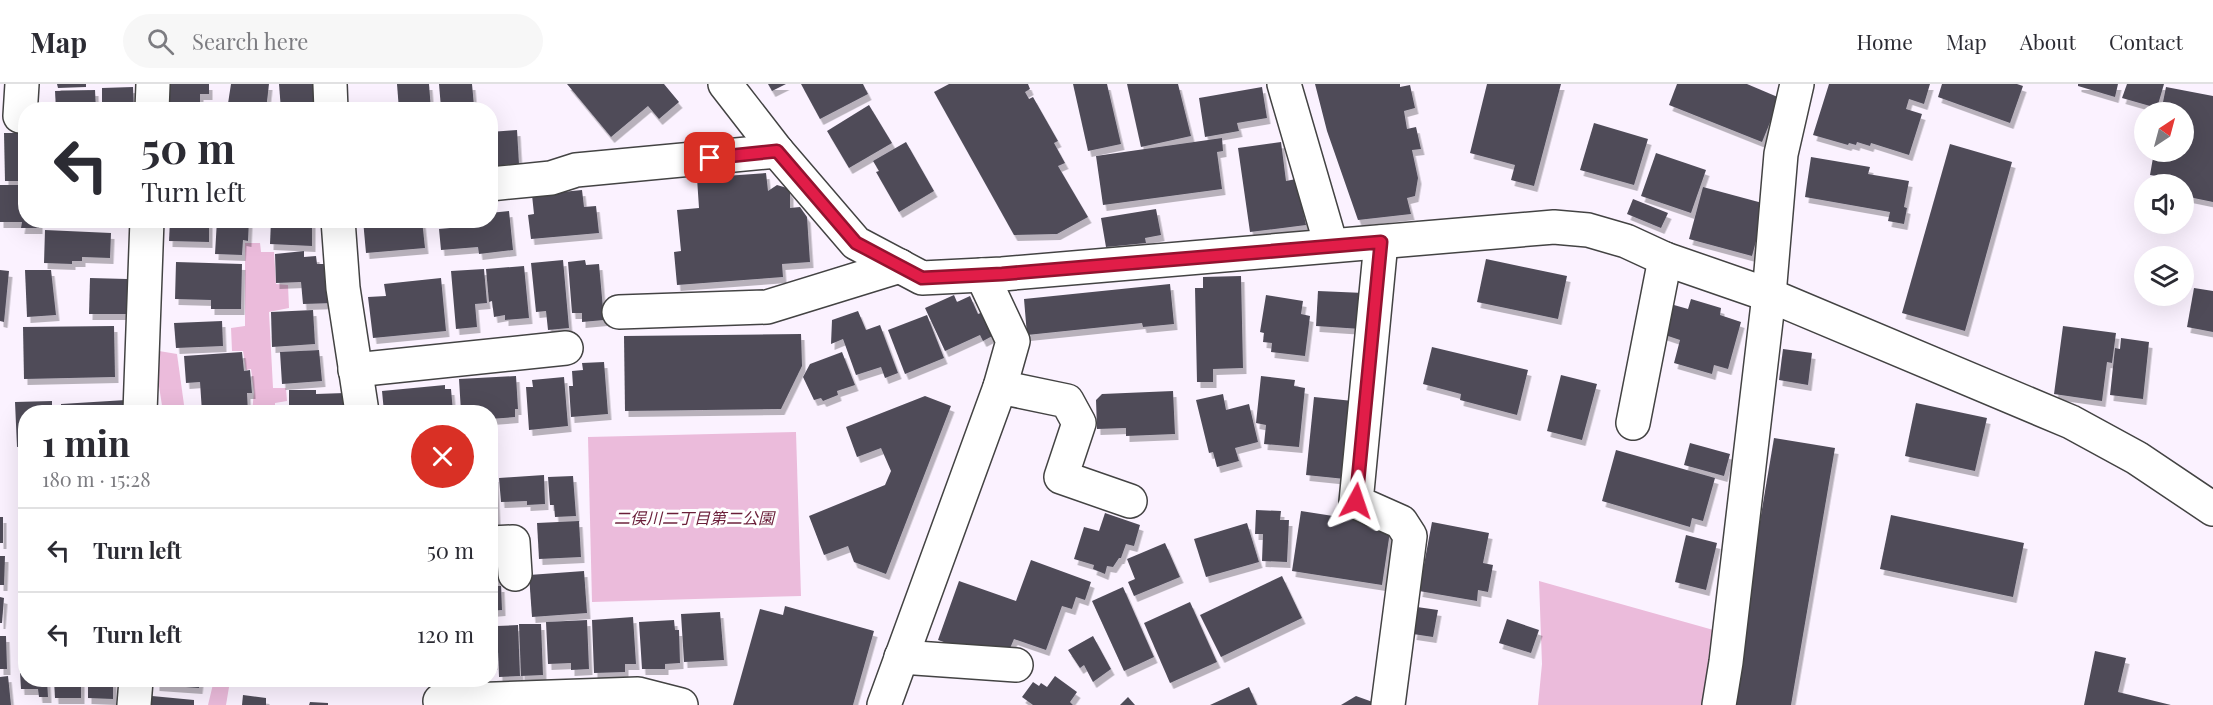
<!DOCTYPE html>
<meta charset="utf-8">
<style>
:root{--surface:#fff;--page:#f7f7f7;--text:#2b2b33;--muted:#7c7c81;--line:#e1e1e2}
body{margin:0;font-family:"Playfair Display","Noto Sans JP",serif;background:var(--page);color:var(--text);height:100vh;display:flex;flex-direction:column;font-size:22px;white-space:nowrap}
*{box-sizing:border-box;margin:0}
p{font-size:20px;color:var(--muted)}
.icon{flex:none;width:33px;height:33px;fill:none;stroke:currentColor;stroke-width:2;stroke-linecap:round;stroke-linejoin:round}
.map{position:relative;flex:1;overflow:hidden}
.sheet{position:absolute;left:18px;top:321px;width:480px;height:282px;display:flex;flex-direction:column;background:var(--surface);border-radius:24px;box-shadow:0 6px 24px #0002}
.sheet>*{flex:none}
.guide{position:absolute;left:18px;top:18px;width:480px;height:126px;border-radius:24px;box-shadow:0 6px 24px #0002;background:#fff;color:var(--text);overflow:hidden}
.needle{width:39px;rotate:36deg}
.buttons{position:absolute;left:2134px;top:18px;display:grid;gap:12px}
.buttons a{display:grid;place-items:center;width:60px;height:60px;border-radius:50%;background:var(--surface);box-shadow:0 6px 24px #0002;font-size:30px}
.pin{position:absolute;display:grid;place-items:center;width:51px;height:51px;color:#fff;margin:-26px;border-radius:12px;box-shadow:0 3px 9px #0006}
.me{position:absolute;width:66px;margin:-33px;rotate:5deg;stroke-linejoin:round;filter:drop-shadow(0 0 4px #0008)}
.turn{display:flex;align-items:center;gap:21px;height:126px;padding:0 24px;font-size:27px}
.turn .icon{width:78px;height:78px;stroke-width:2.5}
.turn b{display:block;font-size:42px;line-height:51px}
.round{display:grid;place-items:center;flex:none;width:63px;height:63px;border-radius:32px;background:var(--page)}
.overview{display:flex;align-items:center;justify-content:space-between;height:102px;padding:0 24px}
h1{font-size:36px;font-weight:700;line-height:45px}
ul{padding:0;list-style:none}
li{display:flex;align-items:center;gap:18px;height:84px;padding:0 24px;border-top:2px solid var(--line)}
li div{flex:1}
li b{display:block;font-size:22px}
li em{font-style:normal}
header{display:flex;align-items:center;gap:36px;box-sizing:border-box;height:84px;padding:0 30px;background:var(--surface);border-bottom:2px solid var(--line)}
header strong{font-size:28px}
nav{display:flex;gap:33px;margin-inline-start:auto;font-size:21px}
.search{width:420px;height:54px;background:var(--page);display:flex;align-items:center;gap:15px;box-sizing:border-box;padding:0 21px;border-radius:33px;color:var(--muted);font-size:22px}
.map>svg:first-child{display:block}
.green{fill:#ebbbdb}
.building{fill:#4f4c59;filter:url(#shadow)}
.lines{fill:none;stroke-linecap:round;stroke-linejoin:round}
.minor-casing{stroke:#434343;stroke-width:36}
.minor{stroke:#fff;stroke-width:33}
.route-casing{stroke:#92132f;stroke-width:15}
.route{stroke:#e11d48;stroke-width:10}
.labels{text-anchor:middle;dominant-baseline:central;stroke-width:6;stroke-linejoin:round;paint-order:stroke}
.park-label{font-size:16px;font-style:italic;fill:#6a1e39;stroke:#fff}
</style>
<header>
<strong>Map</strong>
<div class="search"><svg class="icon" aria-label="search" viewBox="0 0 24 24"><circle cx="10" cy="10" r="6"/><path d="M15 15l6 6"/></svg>Search here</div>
<nav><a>Home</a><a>Map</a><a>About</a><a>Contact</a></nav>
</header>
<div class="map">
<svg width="2213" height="621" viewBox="0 0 2213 621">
<defs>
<filter id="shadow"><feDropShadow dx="3.5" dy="6" stdDeviation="0" flood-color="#0004"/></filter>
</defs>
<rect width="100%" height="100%" fill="#fbf2ff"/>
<g class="green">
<polygon points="245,159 260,159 261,168 274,168 276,200 288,201 289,224 269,228 273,304 286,304 287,317 275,319 275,328 252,328 254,308 251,285 246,286 243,267 232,267 231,244 245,242"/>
<polygon points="159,267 177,270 185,328 163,328 158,296"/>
<polygon points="796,348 801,512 592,518 588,353"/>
<polygon points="1539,497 1717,547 1707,621 1538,621 1542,580"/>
<polygon points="214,596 236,596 235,598 230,597 226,621 208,621"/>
</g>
<g class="building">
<polygon points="57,0 86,0 86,3 58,4"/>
<polygon points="170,0 209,0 209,10 200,10 200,19 188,19 188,26 168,26"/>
<polygon points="231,0 269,0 266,26 227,26"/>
<polygon points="279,0 322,0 324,26 281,26"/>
<polygon points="397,0 429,0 431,26 399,26"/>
<polygon points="439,0 472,0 474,22 441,24"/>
<polygon points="567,0 664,0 679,18 659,35 648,22 611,53"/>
<polygon points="768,0 786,0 772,7"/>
<polygon points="801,0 863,0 868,10 820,35"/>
<polygon points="949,0 1028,0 1030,5 1025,8 1029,15 1033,13 1058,57 1054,59 1065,79 1058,82 1088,133 1057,150 1014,151 934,8"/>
<polygon points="1073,0 1107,0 1121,60 1088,67"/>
<polygon points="1127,0 1178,0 1191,52 1141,63"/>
<polygon points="1315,0 1400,0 1400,3 1410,1 1415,24 1404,27 1407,45 1416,43 1421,65 1412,66 1418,94 1415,112 1407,114 1411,130 1358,136 1327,47"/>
<polygon points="1487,0 1561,0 1534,102 1511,96 1515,81 1470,69"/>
<polygon points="1677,0 1747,0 1780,14 1762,58 1669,21"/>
<polygon points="1829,0 1930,0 1924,20 1909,15 1906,25 1922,30 1909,71 1871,59 1870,62 1857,58 1856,61 1849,59 1848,61 1813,51"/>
<polygon points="1942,0 2017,0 2023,2 2010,39 1938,13"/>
<polygon points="2078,0 2118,0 2115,13 2078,2"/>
<polygon points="2127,0 2164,0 2157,24 2122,14"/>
<polygon points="133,3 134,26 102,26 102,4"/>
<polygon points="1262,3 1267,34 1237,39 1239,47 1205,53 1199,14"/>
<polygon points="2166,3 2213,12 2213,118 2184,112 2184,100 2155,98 2156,92 2150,91 2154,68 2184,68 2184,28 2161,28"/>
<polygon points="95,6 96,26 56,26 55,7"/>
<polygon points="869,21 892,59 849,84 827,47"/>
<polygon points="1594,39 1648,55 1634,101 1580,86"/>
<polygon points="517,46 519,80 490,82 490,48"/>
<polygon points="4,49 25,49 25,97 5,97"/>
<polygon points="1222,54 1223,67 1217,68 1222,105 1103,121 1096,72"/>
<polygon points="906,58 934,107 899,128 876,88 879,87 873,77"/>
<polygon points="1281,58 1286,97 1296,95 1306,141 1250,148 1238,64"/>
<polygon points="1950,60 2012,78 1965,247 1902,229"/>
<polygon points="1656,69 1706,86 1691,129 1641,112"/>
<polygon points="1811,73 1870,83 1868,90 1909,97 1904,123 1907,124 1904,140 1888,137 1890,128 1805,113"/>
<polygon points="766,89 768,107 777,101 787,104 790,109 790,124 800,123 807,133 810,178 782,180 783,193 677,201 674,168 681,167 677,126 699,124 697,94"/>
<polygon points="0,101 26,101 26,136 39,136 39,144 21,144 22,138 0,138"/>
<polygon points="1703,103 1766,120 1752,172 1689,155"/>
<polygon points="582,106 584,123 596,122 599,149 531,155 528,131 534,130 532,111"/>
<polygon points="1633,115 1668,129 1661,144 1627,130"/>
<polygon points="1156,125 1161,151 1145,154 1146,159 1106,163 1101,134"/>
<polygon points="509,127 513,166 479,170 478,163 441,166 439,145 450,144 450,136 490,136 490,129"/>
<polygon points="170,136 209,136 209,158 169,157"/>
<polygon points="217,136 249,136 248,157 243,156 242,171 215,170"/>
<polygon points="271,136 312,136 312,162 270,160"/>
<polygon points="363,136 422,136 425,164 366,169"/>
<polygon points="45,146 111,149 110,174 82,173 82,177 72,177 72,180 44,179"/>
<polygon points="304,167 304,173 316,172 317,180 331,180 334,219 303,220 301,198 276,199 275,170"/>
<polygon points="1486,175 1567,192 1558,235 1477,218"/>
<polygon points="563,176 569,244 548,246 546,227 536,228 531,179"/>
<polygon points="585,176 586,181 599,180 604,236 582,238 582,229 572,229 568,178"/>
<polygon points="176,178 242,180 241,225 211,225 211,216 175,215"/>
<polygon points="524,182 529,234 505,236 505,231 494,233 492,217 489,218 486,185"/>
<polygon points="484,185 487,219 475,220 477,243 456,245 451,187"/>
<polygon points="0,186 9,187 4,238 0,237"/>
<polygon points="25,186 51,186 56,231 27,233"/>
<polygon points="1241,192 1243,284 1213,285 1213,298 1197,298 1195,204 1203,204 1203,193"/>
<polygon points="90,194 127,195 127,230 89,230"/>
<polygon points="441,194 446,247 373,254 368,213 386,212 384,200"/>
<polygon points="1170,200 1174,240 1143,243 1142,239 1027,251 1024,215"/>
<polygon points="2194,204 2213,207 2213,248 2187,243"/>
<polygon points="1318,207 1364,209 1361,245 1316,242"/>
<polygon points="954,211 957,218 970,212 978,230 988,226 998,249 983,257 980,251 945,267 925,224"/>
<polygon points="1266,211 1303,217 1301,230 1310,232 1305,272 1271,268 1272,259 1263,258 1264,249 1260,248"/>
<polygon points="1691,215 1721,224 1720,231 1741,238 1728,285 1714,281 1712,290 1674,279 1680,256 1659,249 1667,219 1688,225"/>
<polygon points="313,226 315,260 272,263 271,228"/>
<polygon points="858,227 866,246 880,241 898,289 885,294 881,283 856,291 843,255 831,260 832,236"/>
<polygon points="927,231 944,274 905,290 888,246"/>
<polygon points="222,237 223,262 176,264 174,239"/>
<polygon points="114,242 115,293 24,295 23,243"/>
<polygon points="2063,242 2116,249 2112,279 2107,278 2102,317 2054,310"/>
<polygon points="801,250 802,282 781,325 625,327 624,252"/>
<polygon points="2121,254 2149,258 2143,315 2110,311 2115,264 2120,265"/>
<polygon points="1432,263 1528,286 1517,331 1460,316 1461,310 1423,300"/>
<polygon points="1783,265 1812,269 1808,301 1779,296"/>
<polygon points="319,266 322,297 282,300 280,268"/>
<polygon points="242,268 244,287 250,286 252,309 247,309 248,328 202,328 200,298 186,299 184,272"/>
<polygon points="842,268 855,301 837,307 838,311 823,317 821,314 814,316 803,293 810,280"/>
<polygon points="604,278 608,330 571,333 569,302 573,302 572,287 583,286 582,279"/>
<polygon points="1561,291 1597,300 1582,356 1547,347"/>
<polygon points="516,292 518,325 515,325 515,333 490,335 490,328 461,328 459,295"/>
<polygon points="1261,292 1295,296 1294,302 1305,304 1299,363 1264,360 1266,341 1256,339"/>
<polygon points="564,293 568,342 529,346 526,303 533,303 532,296"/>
<polygon points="445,301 445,305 451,305 453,328 384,328 382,307"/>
<polygon points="289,306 316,306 316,310 345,309 345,328 276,328 276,321 289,321"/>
<polygon points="1173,307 1175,350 1126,352 1126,344 1097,345 1096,316 1102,310"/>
<polygon points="1223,310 1226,326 1249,320 1258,358 1235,364 1239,377 1217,383 1213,368 1209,369 1196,316"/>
<polygon points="925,312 951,322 886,490 854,478 848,462 824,471 809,432 885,401 891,387 881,364 857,373 846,343"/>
<polygon points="1314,313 1353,317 1345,395 1306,391"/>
<polygon points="126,316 127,328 61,328 61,320"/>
<polygon points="52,317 52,328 26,328 26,362 17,363 15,318"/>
<polygon points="1916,319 1987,334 1975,387 1905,372"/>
<polygon points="1774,354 1835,364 1791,621 1729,621"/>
<polygon points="1690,359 1730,370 1724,392 1684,381"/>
<polygon points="1616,366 1715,394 1703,437 1692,434 1690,443 1602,417"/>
<polygon points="544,391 545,420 527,421 527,417 501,418 499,394"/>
<polygon points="490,392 495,392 497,437 490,438"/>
<polygon points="573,392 576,432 555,433 554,421 550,421 548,393"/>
<polygon points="23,415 26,415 26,455 24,455"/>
<polygon points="1256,426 1281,427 1280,436 1289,436 1287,478 1262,477 1263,450 1255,450"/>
<polygon points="1301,427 1391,441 1382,501 1292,487"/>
<polygon points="1105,429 1140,441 1134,462 1126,460 1121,474 1119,474 1113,483 1107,482 1105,490 1093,485 1094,481 1074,475 1084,443 1099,447"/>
<polygon points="1891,431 2024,459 2013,513 1880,485"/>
<rect x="0" y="433" width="3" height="26"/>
<polygon points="579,437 581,473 539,475 537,439"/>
<polygon points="1432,438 1489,449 1483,479 1493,481 1488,508 1478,506 1477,517 1419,507"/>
<polygon points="1247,439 1259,478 1206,493 1194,455"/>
<polygon points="1686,451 1717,459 1706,506 1675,498"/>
<polygon points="1165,459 1180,493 1134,512 1128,498 1135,495 1127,475"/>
<polygon points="0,472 5,472 4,501 0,501"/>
<polygon points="1031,476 1091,498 1085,516 1076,513 1072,525 1062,522 1046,566 1014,555 1008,569 973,568 938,556 959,497 1016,517"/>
<polygon points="490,478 496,478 498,502 501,502 502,526 490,527"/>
<polygon points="584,487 587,529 532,533 529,491"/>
<polygon points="1282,492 1302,534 1221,573 1200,531"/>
<polygon points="1123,503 1154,573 1124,587 1092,517"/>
<polygon points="0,513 4,514 2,539 0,539"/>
<polygon points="1190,518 1217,578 1170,599 1144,539"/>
<polygon points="785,522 874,547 853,621 733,621 760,525 783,531"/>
<polygon points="1417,523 1438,526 1433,553 1413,550"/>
<polygon points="720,528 724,576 684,578 681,530"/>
<polygon points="18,530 26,530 26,559 19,559"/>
<polygon points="633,533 636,580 625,580 625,588 594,589 592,536"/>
<polygon points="1507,535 1539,546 1531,569 1499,559"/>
<polygon points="587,536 589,585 571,586 571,579 548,580 546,538"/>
<polygon points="674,536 675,546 679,546 680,579 665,580 665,585 642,585 639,538"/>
<polygon points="519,540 541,540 543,591 521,592"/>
<polygon points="518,541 520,592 499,593 497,542"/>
<polygon points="490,542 492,542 494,580 490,580"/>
<polygon points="0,552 6,552 7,585 0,585"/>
<polygon points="1093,552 1111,585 1093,598 1084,581 1080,584 1068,566"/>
<polygon points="2095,567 2126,574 2118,608 2171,621 2084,621"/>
<polygon points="19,572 26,572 26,596 47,596 48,613 39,613 38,605 21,605"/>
<polygon points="8,592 11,621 0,621 0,593"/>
<polygon points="1055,592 1077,608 1070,618 1073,621 1033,621 1022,613 1033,598 1039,602 1041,599 1047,603"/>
<polygon points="54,596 81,596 81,614 55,614"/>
<polygon points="88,596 113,596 113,615 88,614"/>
<polygon points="156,596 200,596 199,604 156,601"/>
<polygon points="1249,603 1257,621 1210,621"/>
<polygon points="243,611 266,614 266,621 242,621"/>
<polygon points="152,612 194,616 194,621 151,621"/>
<polygon points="1356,612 1381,621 1341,621"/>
<polygon points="1128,613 1135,621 1120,621"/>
<polygon points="310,618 328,619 328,621 309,621"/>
</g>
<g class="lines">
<g class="minor-casing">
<g id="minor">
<polyline points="330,0 331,26"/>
<polyline points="725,0 777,67 856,159 922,194 1002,190 1554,143 1588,146 1626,157 1665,175 1769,211 2071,338 2137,374 2213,425"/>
<polyline points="1284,0 1331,161"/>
<polyline points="152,26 153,0"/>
<polyline points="20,32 22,0"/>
<polyline points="490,100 551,94 576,86 777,67"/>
<polyline points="338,136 343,204 362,328"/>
<polyline points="1381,158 1356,418 1401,438 1410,452 1388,621"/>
<polyline points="619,228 767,223 900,182"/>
<polyline points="355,286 566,264"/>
<polyline points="1000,303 1067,317 1079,339 1061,393 1130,417"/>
<polyline points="140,328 147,136"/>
<polyline points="1633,339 1665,175"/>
<polyline points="490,459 513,458 515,490"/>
<polyline points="901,573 1016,581"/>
<polyline points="440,617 638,610 681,621"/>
<polyline points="134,621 136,596"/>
<polyline points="884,621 1000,303 1013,257 982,191"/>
<polyline points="1719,621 1726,578 1769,211 1781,70 1797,0"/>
</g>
</g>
<use href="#minor" class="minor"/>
</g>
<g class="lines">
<g class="route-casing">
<polyline id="route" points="710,74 777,67 856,159 922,194 1002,190 1381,158 1356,417"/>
</g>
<use href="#route" class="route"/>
</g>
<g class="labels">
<g class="park-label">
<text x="694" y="433">二俣川二丁目第二公園</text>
</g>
</g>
</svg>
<div class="buttons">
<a><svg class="needle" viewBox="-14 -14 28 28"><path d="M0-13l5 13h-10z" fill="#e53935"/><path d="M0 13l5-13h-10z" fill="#7c7c81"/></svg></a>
<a><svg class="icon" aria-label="sound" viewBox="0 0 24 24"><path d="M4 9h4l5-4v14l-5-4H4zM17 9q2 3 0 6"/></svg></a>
<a><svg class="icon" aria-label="layers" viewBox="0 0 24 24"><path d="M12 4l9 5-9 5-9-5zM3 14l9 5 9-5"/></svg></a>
</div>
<div class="pin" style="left:710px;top:74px;background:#d93025"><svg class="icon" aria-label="arrive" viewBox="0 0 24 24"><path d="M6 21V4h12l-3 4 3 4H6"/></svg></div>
<svg class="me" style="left:1356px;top:417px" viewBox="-20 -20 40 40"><path d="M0-17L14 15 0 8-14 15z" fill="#e11d48" stroke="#fff" stroke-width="4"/></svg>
<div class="guide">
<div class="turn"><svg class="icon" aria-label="left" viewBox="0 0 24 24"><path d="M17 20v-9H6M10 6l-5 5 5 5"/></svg><div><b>50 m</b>Turn left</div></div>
</div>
<section class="sheet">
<div class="overview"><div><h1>1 min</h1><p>180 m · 15:28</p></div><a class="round" style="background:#d93025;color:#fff"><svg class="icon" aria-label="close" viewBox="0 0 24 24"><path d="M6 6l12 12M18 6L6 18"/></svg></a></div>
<ul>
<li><svg class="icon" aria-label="left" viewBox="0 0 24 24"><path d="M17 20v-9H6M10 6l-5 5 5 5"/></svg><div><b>Turn left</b></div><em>50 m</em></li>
<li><svg class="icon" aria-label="left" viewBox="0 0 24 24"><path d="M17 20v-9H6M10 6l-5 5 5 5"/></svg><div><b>Turn left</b></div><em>120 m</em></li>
</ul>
</section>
</div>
